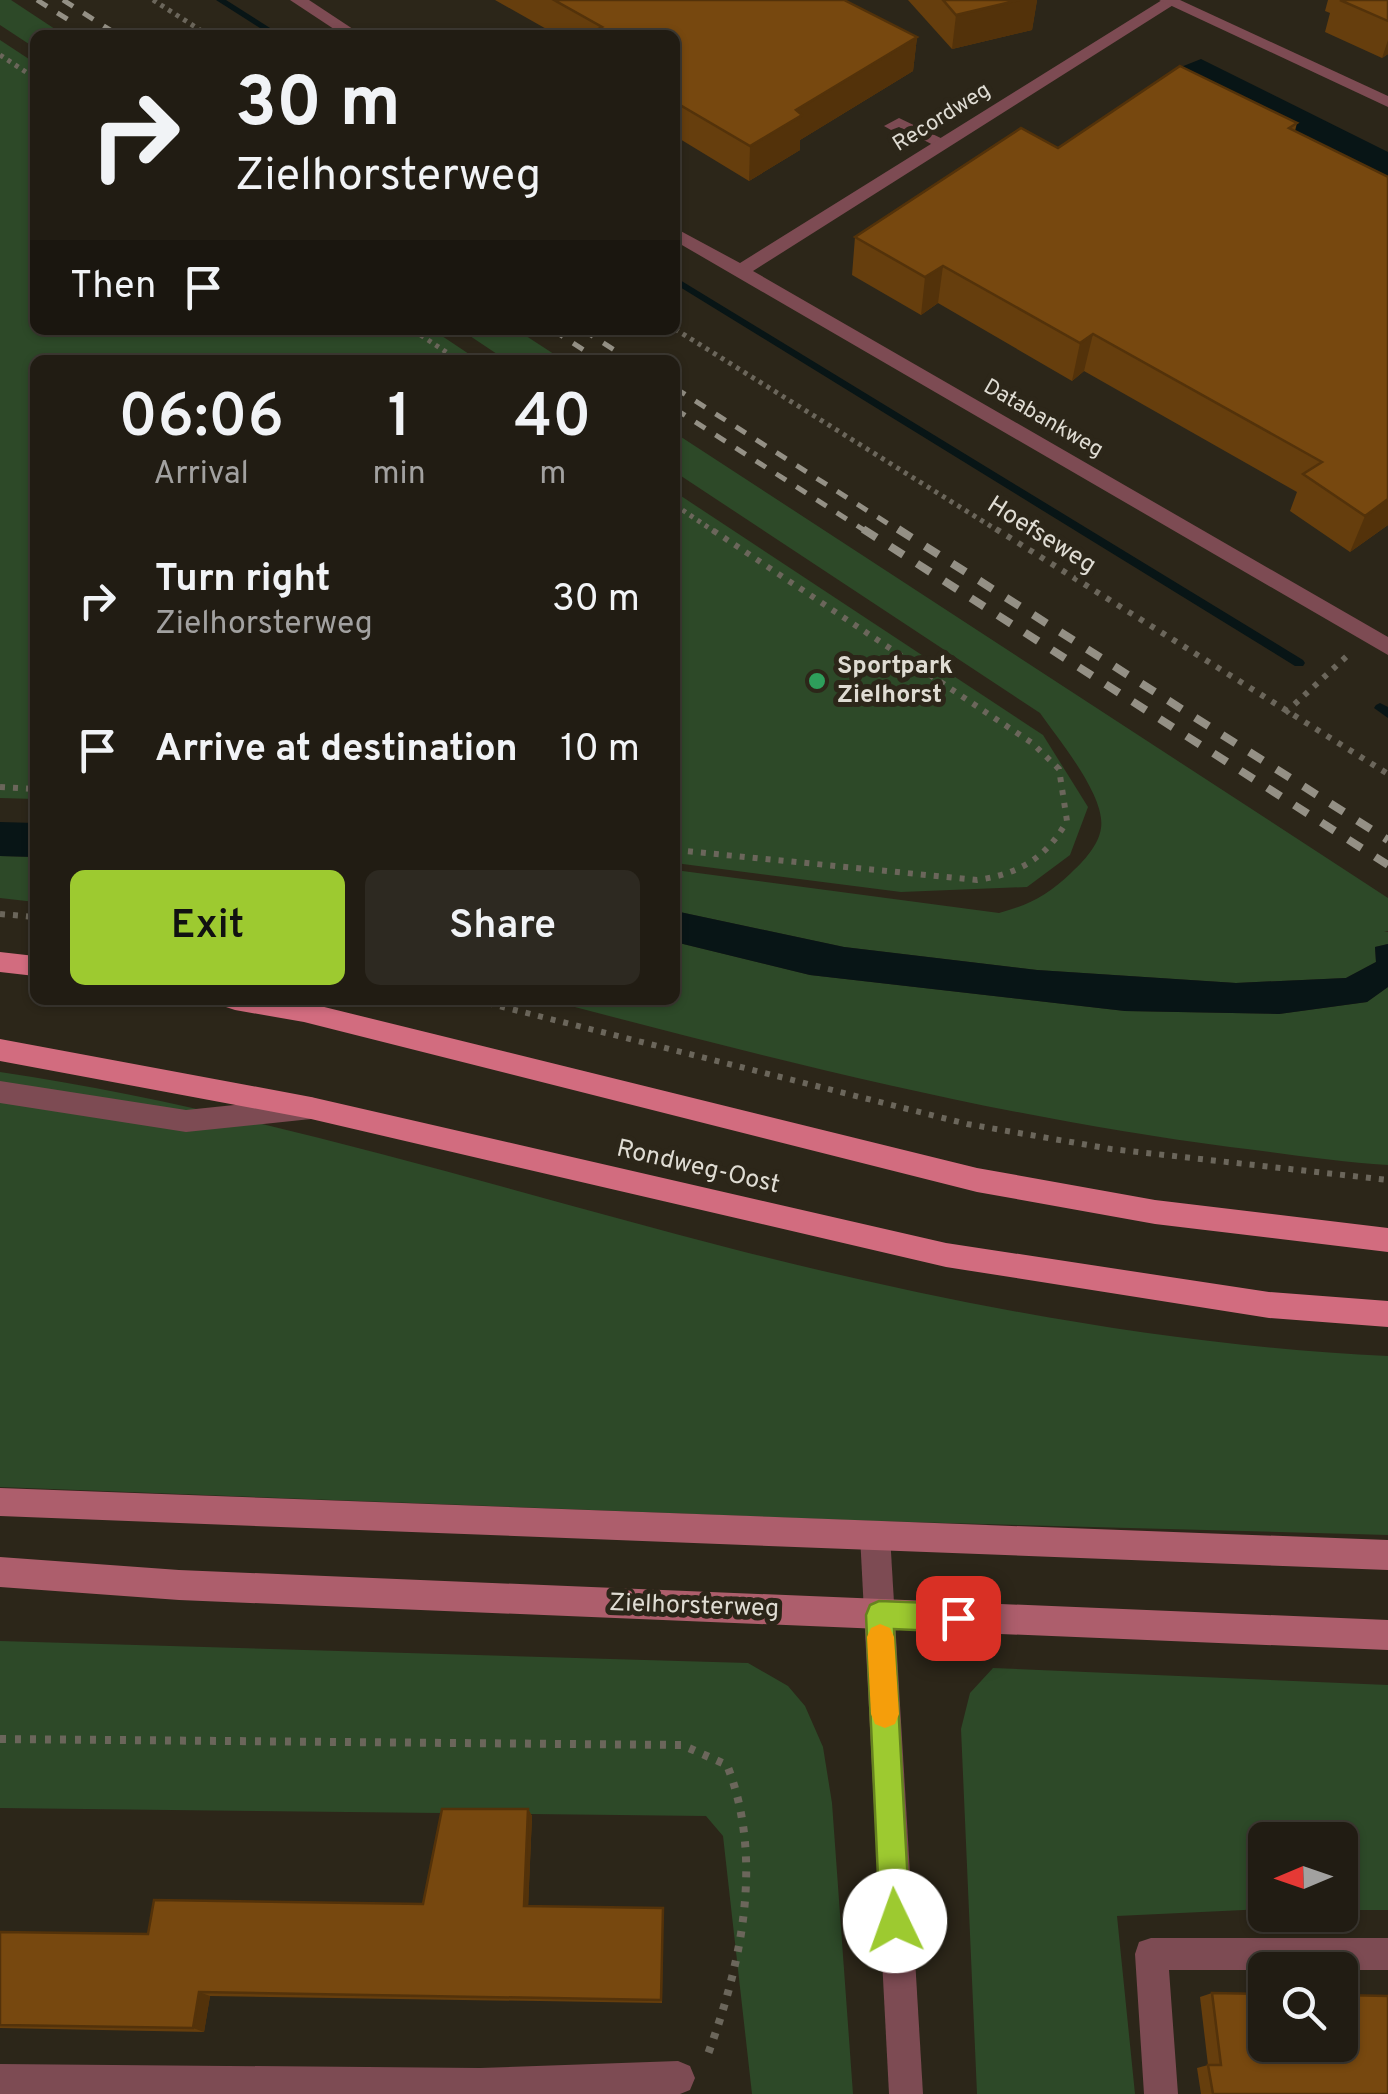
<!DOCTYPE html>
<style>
:root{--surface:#211c13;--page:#2d2921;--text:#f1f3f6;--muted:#a2a1a0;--line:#3e3a33;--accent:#9dca30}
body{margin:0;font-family:Overpass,sans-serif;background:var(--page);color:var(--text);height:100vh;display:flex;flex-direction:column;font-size:38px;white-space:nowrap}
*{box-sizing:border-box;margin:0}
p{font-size:32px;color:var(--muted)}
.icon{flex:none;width:55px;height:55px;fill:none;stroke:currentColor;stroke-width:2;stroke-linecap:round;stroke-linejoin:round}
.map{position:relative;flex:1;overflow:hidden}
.drawer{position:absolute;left:30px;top:355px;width:650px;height:650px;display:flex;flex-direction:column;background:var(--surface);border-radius:15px;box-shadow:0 2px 8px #0004,0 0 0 2px var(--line)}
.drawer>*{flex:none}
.top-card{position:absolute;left:30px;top:30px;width:650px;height:305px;border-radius:15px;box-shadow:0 2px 8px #0004,0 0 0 2px var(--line);background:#211c13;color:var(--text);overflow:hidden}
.needle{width:65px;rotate:268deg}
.tools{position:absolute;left:1248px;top:1822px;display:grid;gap:20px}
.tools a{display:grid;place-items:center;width:110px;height:110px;border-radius:15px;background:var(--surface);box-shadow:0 2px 8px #0004,0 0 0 2px var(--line);font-size:50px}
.pin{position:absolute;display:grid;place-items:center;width:85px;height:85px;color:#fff;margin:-42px;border-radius:20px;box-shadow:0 5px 15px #0006}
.me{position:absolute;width:110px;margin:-55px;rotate:357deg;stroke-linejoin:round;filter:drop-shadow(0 0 8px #0008)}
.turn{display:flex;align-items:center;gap:35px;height:210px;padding:0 40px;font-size:45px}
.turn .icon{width:130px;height:130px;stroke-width:2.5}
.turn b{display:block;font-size:70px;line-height:85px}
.then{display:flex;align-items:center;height:95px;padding:0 40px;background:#0003;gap:20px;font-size:38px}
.eta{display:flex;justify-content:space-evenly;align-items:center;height:170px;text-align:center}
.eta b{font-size:60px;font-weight:600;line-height:70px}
.cta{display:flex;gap:20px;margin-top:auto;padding:20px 40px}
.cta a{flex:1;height:115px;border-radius:15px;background:var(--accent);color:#111;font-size:40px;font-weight:600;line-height:115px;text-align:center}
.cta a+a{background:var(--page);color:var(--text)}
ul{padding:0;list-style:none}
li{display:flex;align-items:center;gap:30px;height:150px;padding:0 40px}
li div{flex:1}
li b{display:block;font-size:38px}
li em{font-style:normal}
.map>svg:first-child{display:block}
.green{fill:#2d4928}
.water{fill:#081516}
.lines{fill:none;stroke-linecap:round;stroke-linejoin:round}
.stream{fill:#081516;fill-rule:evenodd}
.path-far2{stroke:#6b665b;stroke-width:5;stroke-dasharray:4 5;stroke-linecap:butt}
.path-far1{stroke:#6b665b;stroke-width:6;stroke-dasharray:5 8;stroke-linecap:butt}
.path{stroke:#6b665b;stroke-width:8;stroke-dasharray:6 9;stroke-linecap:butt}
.service{fill:#7d4b53;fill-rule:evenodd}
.minor{fill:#7d4b53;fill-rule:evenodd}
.tertiary{fill:#7d4b53;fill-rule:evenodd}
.secondary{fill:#ad5e6c;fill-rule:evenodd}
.primary{fill:#d26c7f;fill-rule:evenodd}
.rail-far1{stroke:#949085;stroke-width:5;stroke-dasharray:12 12;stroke-linecap:butt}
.rail{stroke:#949085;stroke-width:8;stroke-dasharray:16 16;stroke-linecap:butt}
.wall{fill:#663e0d}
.shaded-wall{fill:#53320a}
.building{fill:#77480f;stroke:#53320a;stroke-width:2.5}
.route{fill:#9dca30;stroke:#66831f;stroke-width:2.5}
.slow{fill:#f59e0b}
.leisure-dot{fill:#2e9e5b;stroke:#2c2619;stroke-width:4}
.labels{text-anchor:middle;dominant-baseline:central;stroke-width:10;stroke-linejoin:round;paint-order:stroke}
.far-street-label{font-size:22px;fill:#dfdcd3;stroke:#2c2619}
.street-label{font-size:25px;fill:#dfdcd3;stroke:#2c2619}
.poi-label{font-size:25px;font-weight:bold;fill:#dfdcd3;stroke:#2c2619;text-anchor:start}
</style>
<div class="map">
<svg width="1388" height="2094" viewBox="0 0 1388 2094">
<rect width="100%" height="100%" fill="#2c2619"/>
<g class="green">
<polygon points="0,0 11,0 64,35 35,35 35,48 0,25"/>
<polygon points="0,40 35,63 35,330 433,330 478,360 35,360 35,799 0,798"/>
<polygon points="461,330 517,330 563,360 506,360"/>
<path d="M675,433l713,465v33l-4,1h4v12l-13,3 1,15 -30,16 -110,5 -199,-13 -193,-23 -169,-36v-41l324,43c30,-8 49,-18 72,-40 12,-11 28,-28 30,-45 5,-32 -43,-89 -61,-115l-365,-241z"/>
<polygon points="675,492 1043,735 1088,807 1070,855 1027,887 901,892 675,863"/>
<polygon points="0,856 35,857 35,902 0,898"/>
<path d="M675,942l135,33 315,36 154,3 88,-12 21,-15v178c-53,-3 -106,-12 -158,-18 -232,-30 -457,-88 -682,-147h127z"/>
<path d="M0,1072c249,37 490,114 733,177 212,54 436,97 655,107v179l-515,-14 -873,-34z"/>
<polygon points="0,1641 748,1663 788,1686 805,1706 823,1747 832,1803 853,2094 752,2094 723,1836 706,1816 0,1808"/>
<polygon points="993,1668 1388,1685 1388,1910 1340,1910 1340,1840 1265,1840 1265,1909 1117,1916 1135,2094 977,2094 961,1729 970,1693"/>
</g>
<g class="water">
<polygon points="1201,59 1388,152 1388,180 1171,71"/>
<polygon points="0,822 35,823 35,857 0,856"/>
<polygon points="675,911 844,947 1037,970 1236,983 1346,978 1376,962 1375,947 1388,944 1388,987 1367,1002 1279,1014 1125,1011 810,975 675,942"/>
</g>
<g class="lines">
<g class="stream">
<polygon points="216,0 226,0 281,35 271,35"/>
<polygon points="675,277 1303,660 1305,663 1303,666 1295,666 675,284"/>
<polygon points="1380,703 1388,707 1388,718 1374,708 1376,705"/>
</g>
<g class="path-far2">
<polyline points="153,0 208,35"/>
<polyline points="0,55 35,78"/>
<polyline points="675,329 1000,532"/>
<polyline points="413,330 458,360"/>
<polyline points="675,505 715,532"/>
</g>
<g class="path-far1">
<polyline points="996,529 1388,774"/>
<polyline points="1285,713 1347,656"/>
<polyline points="0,787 35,789"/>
<path d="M675,850l302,30c42,-6 69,-22 90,-59l-8,-52 -27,-26 -321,-214"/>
<polyline points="0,914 35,917"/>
<polyline points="475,1000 967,1124 1111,1149 1388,1180"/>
</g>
<path class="path" d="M0,1739l682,6 45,20c37,93 15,197 -19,289"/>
<polygon class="service" points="899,118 947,141 949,144 937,147 899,127 891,130 884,126"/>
<g class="minor">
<polygon points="290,0 309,0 362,35 343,35"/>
<polygon points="1162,0 1178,2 753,271 1388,637 1388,655 675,241 675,228 740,263"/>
<polygon points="0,1081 186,1110 311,1097 320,1100 324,1108 320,1116 311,1119 186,1132 0,1103"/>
<polygon points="1151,1938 1388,1938 1388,1970 1169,1970 1178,2094 1144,2094 1135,1954 1139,1942"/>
<polygon points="678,2061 690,2066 695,2078 690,2090 680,2094 0,2094 0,2064 480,2068"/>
</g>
<g class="tertiary">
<polygon points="1159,0 1180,0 1388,96 1388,107"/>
<polygon points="875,1521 885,1525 890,1535 923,2094 889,2094 860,1535 865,1525"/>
</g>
<g class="secondary">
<polygon points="0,1488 1388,1540 1388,1570 0,1516"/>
<polygon points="0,1557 179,1570 1388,1620 1388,1650 179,1600 0,1587"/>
</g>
<g class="primary">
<polygon points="0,952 35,956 35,976 0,972"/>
<polygon points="223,1000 304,1002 977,1168 1155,1200 1388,1228 1388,1252 1155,1224 977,1192 304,1022 235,1010 226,1007"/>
<polygon points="0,1039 311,1097 946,1243 1269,1292 1388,1301 1388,1327 1269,1318 946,1267 311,1119 0,1061"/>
</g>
<g class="rail-far1">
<polyline points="37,0 75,24"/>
<polyline points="63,0 118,35"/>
<polyline points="553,330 599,360"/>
<polyline points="583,330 630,360"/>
<polyline points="675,388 901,532"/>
<polyline points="675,409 867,532"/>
</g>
<g class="rail">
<polyline points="863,529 1388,865"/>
<polyline points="898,529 1388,840"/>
</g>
</g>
<g class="wall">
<polygon points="495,0 844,0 917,37 913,71 800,140 800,150 749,181 675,136 675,35 557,35"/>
<polygon points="908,0 1037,0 1032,30 952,49"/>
<polygon points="1328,0 1388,0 1388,54 1382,58 1325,32 1330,13 1325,11"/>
<polygon points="1297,123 1295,131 1388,177 1388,525 1350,552 1290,511 1297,492 1084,371 1072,381 938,303 921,315 852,275 855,237 1058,148"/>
<polygon points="528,1809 532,1816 528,1906 663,1908 662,2003 210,1996 204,2032 0,2028 0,1932 148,1934 423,1904"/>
<polygon points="1212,1993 1388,2094 1201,2094 1197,2068 1208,2065 1200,1997"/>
</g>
<g class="shaded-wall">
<polygon points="1019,0 1037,0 1032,30 952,49 956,15"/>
<polygon points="917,37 913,71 800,140 800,150 749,181 750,146 796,110"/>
<polygon points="1388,40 1388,54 1382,58"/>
<polygon points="943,266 938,303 921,315 925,277"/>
<polygon points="1093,334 1084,371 1072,381 1080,343"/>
<polygon points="1388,499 1388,525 1350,552 1365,516"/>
<polygon points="528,1809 532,1816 528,1912 524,1906"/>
<polygon points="199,1992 210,1996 204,2032 193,2028"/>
</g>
<g class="building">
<polygon points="554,0 844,0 917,37 796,110 802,115 750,146 675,102 675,35 586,35 602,27"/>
<polygon points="943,0 1019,0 956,15"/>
<polygon points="1340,0 1388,0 1388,21"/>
<polygon points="1180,66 1297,123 1289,128 1388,177 1388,499 1365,516 1303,474 1322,462 1093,334 1080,343 943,266 925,277 855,237 1021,128 1058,148"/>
<polygon points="442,1809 528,1809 524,1906 663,1908 661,2000 199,1992 193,2028 0,2025 0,1932 148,1934 154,1900 423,1904"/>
<polygon points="1212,1993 1265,1994 1265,2045 1340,2045 1340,1995 1388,1996 1388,2094 1213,2094 1208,2065 1221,2065"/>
</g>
<polygon class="route" points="879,1601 958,1604 967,1608 971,1618 967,1628 958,1632 894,1629 910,1921 906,1931 895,1936 885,1931 880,1921 866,1615 870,1605"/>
<polygon class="slow" points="880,1624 890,1628 894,1637 899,1714 895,1724 885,1728 875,1724 871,1714 867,1637 871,1628"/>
<circle class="leisure-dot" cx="817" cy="681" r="10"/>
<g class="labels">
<g class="far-street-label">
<text transform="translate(942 118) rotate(-32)">Recordweg</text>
<text transform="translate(1043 419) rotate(30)">Databankweg</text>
</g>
<g class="street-label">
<text transform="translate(1041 536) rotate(32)">Hoefseweg</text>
<text transform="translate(698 1168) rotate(13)">Rondweg-Oost</text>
<text transform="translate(694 1607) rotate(2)">Zielhorsterweg</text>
</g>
<g class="poi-label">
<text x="837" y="667">Sportpark<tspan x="837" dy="29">Zielhorst</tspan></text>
</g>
</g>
</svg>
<div class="tools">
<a><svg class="needle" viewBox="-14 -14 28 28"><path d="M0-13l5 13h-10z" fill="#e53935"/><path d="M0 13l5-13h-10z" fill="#a2a1a0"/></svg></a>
<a><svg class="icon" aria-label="search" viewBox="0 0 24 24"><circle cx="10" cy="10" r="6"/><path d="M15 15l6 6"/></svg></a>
</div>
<div class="pin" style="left:958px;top:1618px;background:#d93025"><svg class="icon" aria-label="arrive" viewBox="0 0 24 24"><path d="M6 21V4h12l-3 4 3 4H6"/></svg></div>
<svg class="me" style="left:895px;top:1921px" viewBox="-20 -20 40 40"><circle r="19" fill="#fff"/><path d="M0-13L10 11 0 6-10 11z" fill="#9dca30"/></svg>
<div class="top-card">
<div class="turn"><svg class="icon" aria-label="right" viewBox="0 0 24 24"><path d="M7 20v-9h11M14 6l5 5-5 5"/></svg><div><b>30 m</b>Zielhorsterweg</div></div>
<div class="then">Then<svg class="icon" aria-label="arrive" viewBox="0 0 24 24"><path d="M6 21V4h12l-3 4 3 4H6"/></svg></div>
</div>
<section class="drawer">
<div class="eta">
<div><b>06:06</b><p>Arrival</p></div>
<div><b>1</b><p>min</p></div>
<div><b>40</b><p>m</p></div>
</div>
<ul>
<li><svg class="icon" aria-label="right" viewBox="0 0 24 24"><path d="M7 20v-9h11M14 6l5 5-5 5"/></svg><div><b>Turn right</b><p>Zielhorsterweg</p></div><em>30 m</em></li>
<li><svg class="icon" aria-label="arrive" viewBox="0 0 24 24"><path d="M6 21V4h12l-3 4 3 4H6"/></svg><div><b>Arrive at destination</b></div><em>10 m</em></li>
</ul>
<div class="cta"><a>Exit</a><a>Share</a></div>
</section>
</div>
